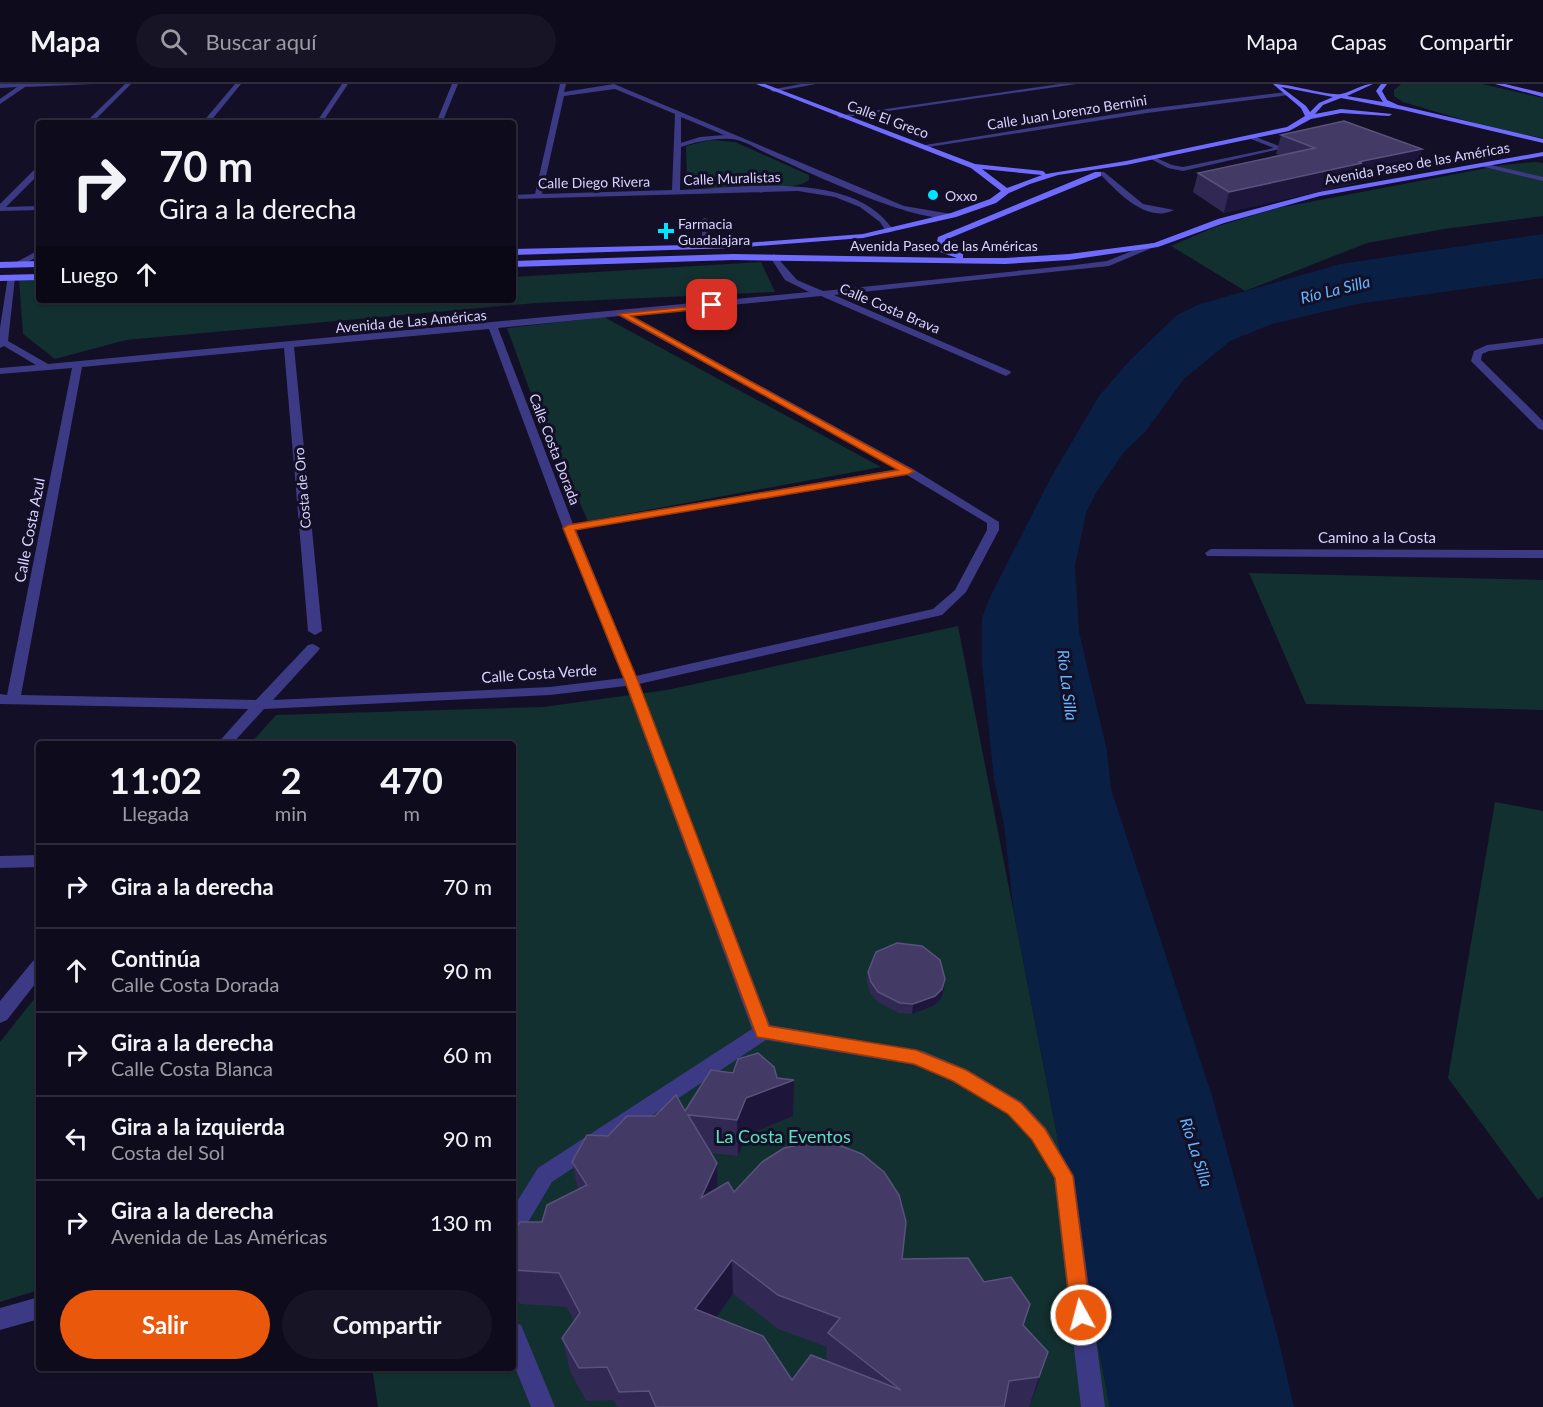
<!DOCTYPE html>
<html lang="es">
<meta charset="utf-8">
<style>
:root{--surface:#0e0b1c;--page:#171425;--text:#f1f3f6;--muted:#9b9ba3;--line:#2e2b3b;--accent:#ea580c}
body{margin:0;font-family:Lato,sans-serif;background:var(--page);color:var(--text);height:100vh;display:flex;flex-direction:column;font-size:22px;white-space:nowrap}
*{box-sizing:border-box;margin:0}
p{font-size:20px;color:var(--muted)}
.icon{flex:none;width:33px;height:33px;fill:none;stroke:currentColor;stroke-width:2;stroke-linecap:round;stroke-linejoin:round}
.map{position:relative;flex:1;overflow:hidden}
.drawer{position:absolute;left:36px;top:657px;width:480px;height:630px;display:flex;flex-direction:column;background:var(--surface);border-radius:6px;box-shadow:0 2px 4px #0004,0 0 0 2px var(--line)}
.drawer>*{flex:none}
.top-card{position:absolute;left:36px;top:36px;width:480px;height:183px;border-radius:6px;box-shadow:0 2px 4px #0004,0 0 0 2px var(--line);background:#0e0b1c;color:var(--text);overflow:hidden}
.pin{position:absolute;display:grid;place-items:center;width:51px;height:51px;color:#fff;margin:-26px;border-radius:12px;box-shadow:0 3px 9px #0006}
.me{position:absolute;width:66px;margin:-33px;rotate:353deg;stroke-linejoin:round;filter:drop-shadow(0 0 4px #0008)}
.turn{display:flex;align-items:center;gap:21px;height:126px;padding:0 24px;font-size:27px}
.turn .icon{width:78px;height:78px;stroke-width:2.5}
.turn b{display:block;font-size:42px;line-height:51px}
.then{display:flex;align-items:center;height:57px;padding:0 24px;background:#0003;gap:12px;font-size:22px}
.eta{display:flex;justify-content:space-evenly;align-items:center;height:102px;text-align:center}
.eta b{font-size:36px;font-weight:700;line-height:42px}
.primary-button{display:flex;gap:12px;margin-top:auto;padding:12px 24px}
.primary-button a{flex:1;height:69px;border-radius:36px;background:var(--accent);color:#fff;font-size:24px;font-weight:700;line-height:69px;text-align:center}
.primary-button a+a{background:var(--page);color:var(--text)}
ul{padding:0;list-style:none}
li{display:flex;align-items:center;gap:18px;height:84px;padding:0 24px;border-top:2px solid var(--line)}
li div{flex:1}
li b{display:block;font-size:22px}
li em{font-style:normal}
header{display:flex;align-items:center;gap:36px;box-sizing:border-box;height:84px;padding:0 30px;background:var(--surface);border-bottom:2px solid var(--line)}
header strong{font-size:28px}
nav{display:flex;gap:33px;margin-inline-start:auto;font-size:21px}
.search{width:420px;height:54px;background:var(--page);display:flex;align-items:center;gap:15px;box-sizing:border-box;padding:0 21px;border-radius:33px;color:var(--muted);font-size:22px}
.map>svg:first-child{display:block}
.green{fill:#12302f}
.water{fill:#0a1f44}
.lines{fill:none;stroke-linecap:round;stroke-linejoin:round}
.lane{fill:#3d3a85;fill-rule:evenodd}
.street{fill:#3d3a85;fill-rule:evenodd}
.secondary{fill:#6f6bff;fill-rule:evenodd}
.wall{fill:#312854;fill-rule:evenodd}
.shaded-wall{fill:#1d163a}
.building{fill:#433a66;stroke:#5a527e;stroke-width:1.5;fill-rule:evenodd}
.route{fill:#ea580c;stroke:#983908;stroke-width:1.5}
.poi-dot{fill:#00e5ff;stroke:#130f26;stroke-width:2}
.labels{text-anchor:middle;dominant-baseline:central;stroke-width:6;stroke-linejoin:round;paint-order:stroke}
.far-street-label{font-size:14px;fill:#d9d4ff;stroke:#130f26}
.far-poi-label{font-size:14px;fill:#d9d4ff;stroke:#130f26;text-anchor:start}
.street-label{font-size:15px;fill:#d9d4ff;stroke:#130f26}
.water-label{font-size:16px;font-style:italic;fill:#62b6ff;stroke:#130f26}
.near-park-label{font-size:18px;fill:#5fe0c0;stroke:#130f26}
</style>
<header>
<strong>Mapa</strong>
<div class="search"><svg class="icon" aria-label="search" viewBox="0 0 24 24"><circle cx="10" cy="10" r="6"/><path d="M15 15l6 6"/></svg>Buscar aquí</div>
<nav><a>Mapa</a><a>Capas</a><a>Compartir</a></nav>
</header>
<div class="map">
<svg width="1543" height="1323" viewBox="0 0 1543 1323">
<rect width="100%" height="100%" fill="#130f26"/>
<g class="green">
<polygon points="1401,0 1482,0 1543,14 1543,54 1498,46 1403,18 1394,12 1394,6"/>
<path d="M710,56l25,2 74,33v5c-16,13 -104,13 -122,2l-1,-36z"/>
<polygon points="1534,78 1543,79 1543,132 1444,145 1367,159 1245,207 1171,162 1215,143 1278,124 1503,81"/>
<polygon points="761,178 775,208 536,219 126,256 55,275 23,250 19,196 39,195 39,216 513,216 513,193"/>
<polygon points="604,233 881,383 588,437 537,326 507,244"/>
<polygon points="1249,489 1543,496 1543,626 1306,620"/>
<polygon points="958,542 1110,1323 378,1323 372,1284 513,1284 513,660 250,660 276,631 543,623 667,606"/>
<polygon points="1495,718 1543,727 1543,1112 1538,1116 1448,994"/>
<polygon points="39,909 39,1206 0,1218 0,958"/>
</g>
<polygon class="water" points="1543,150 1543,194 1357,220 1272,240 1230,257 1184,295 1145,348 1124,368 1096,409 1086,429 1075,482 1079,548 1107,667 1111,705 1212,1012 1278,1254 1294,1323 1110,1323 1014,830 1004,740 994,695 982,580 982,534 990,513 1049,397 1099,312 1130,276 1177,231 1200,220 1340,180"/>
<g class="lines">
<g class="lane">
<polygon points="1253,52 1284,64 1183,87 1168,84 1149,74 1154,73 1172,81 1183,83 1274,64 1251,55"/>
<polygon points="1482,79 1543,93 1543,97 1480,82"/>
<path d="M1100,88h4l39,32 31,6c-28,14 -57,-19 -74,-36z"/>
<polygon points="705,134 709,136 711,163 707,165 703,163 701,136"/>
</g>
<g class="street">
<polygon points="0,0 93,0 25,3 0,20 0,15 17,3 0,4"/>
<polygon points="125,0 131,0 92,39 85,39"/>
<polygon points="235,0 241,0 209,39 202,39"/>
<polygon points="342,0 348,0 322,39 316,39"/>
<polygon points="452,0 458,0 442,39 436,39"/>
<path d="M560,0h6l-2,8 50,-8 290,122 53,9c-27,17 -157,-47 -189,-61 -11,-5 -26,-15 -38,-15 -17,-1 -34,3 -49,8l-1,43c63,-2 174,-21 214,41l-7,2 -7,-11 -20,-15 -25,-10 -37,-6 -285,8v-4l22,-1zM615,5l60,25 -3,76 -130,4 22,-98zM681,33l43,18 -24,2 -19,6z"/>
<polygon points="801,0 816,0 773,8 770,6"/>
<polygon points="1060,0 1076,0 840,34 837,32"/>
<polygon points="1287,8 1289,11 1147,29 922,64 919,62 1147,25"/>
<polygon points="36,84 39,84 39,90 6,123 39,122 39,126 0,127 0,120"/>
<path d="M1152,159l7,2 -50,21 -275,29 176,76 1,2 -5,3 -185,-80 -190,19 282,154 86,53v8l-33,62 -24,23 -303,69 131,341 153,26 43,18 56,33 24,26 28,48 31,231h-24l-27,-229 -22,-38 -24,-26 -56,-33 -38,-16 -148,-25 -214,142 -31,52 -8,3v-29l25,-40 214,-139 -126,-343 -76,9 -286,14 -32,35h-15l31,-35 -248,-5v-10l7,1 65,-327 -72,6v-6l36,-3 -32,-19 -4,2v-20l8,-52 7,2 -7,63 40,23 761,-72 -24,-12 -15,-23 4,-3 23,26 26,11 252,-26 32,-4zM619,232l279,153 -325,55 -75,-196zM489,245l74,199 60,150 -73,9 -277,13 45,-49 2,-3 -7,-4 -5,1 -52,55 -235,-5 61,-328 202,-19 24,283 7,4 7,-4 -28,-284zM907,391l80,48v7l-32,60 -22,19 -297,67 -60,-146z"/>
<polygon points="39,166 39,172 18,183 11,181"/>
<polygon points="1543,254 1543,260 1489,267 1482,270 1481,276 1543,337 1543,346 1539,345 1471,277 1474,267 1487,261"/>
<polygon points="1211,465 1543,466 1543,474 1207,472 1205,469"/>
<polygon points="39,771 39,783 0,784 0,772"/>
<polygon points="39,875 39,895 7,936 0,939 0,917 33,877"/>
<polygon points="39,1213 39,1235 0,1246 0,1224"/>
<polygon points="513,1238 521,1241 555,1323 531,1323 513,1278"/>
</g>
<g class="secondary">
<path d="M756,0h9l210,80 68,7 3,3 80,-13 161,-34 18,-11 -4,-8 -28,-24c19,0 54,12 68,10 11,-2 20,-10 32,-10l-26,12 36,6 -7,-11 5,-7h6l-5,7 5,9 11,5 145,34v4l-140,-33 -62,-12 -18,7 -8,9 26,-5 51,5 -3,2 -48,-3 -30,6 -22,12 -163,34 -68,10 -28,9 -21,9 -13,10 -40,14 -93,21 -130,10 -220,7v-6l220,-5 130,-10 88,-21 39,-14 11,-8 -30,-23zM1281,3l52,10 -14,6 -9,9 -4,-6zM982,85l60,6 -35,13z"/>
<polygon points="1495,0 1505,0 1543,9 1543,13"/>
<polygon points="1543,68 1543,72 1320,112 1224,139 1158,163 1069,176 1005,180 733,176 513,183 513,177 733,170 957,174 940,168 936,162 938,153 1095,88 1101,88 1101,92 945,156 944,162 963,170 963,174 1005,174 1069,170 1154,159 1218,135 1319,108"/>
<polygon points="39,177 39,183 0,184 0,178"/>
<polygon points="39,190 39,196 0,197 0,191"/>
</g>
</g>
<g class="wall">
<polygon points="1281,51 1422,65 1416,85 1357,97 1356,99 1224,129 1193,108 1198,89 1280,71 1276,70"/>
<polygon points="868,888 944,905 941,915 933,922 912,930 899,929 878,918 870,909 867,898"/>
<path d="M777,994l16,38 -46,19 -9,21 -27,-3 6,10 1,25 16,4 168,67 82,23 46,22 -7,22 25,26 -10,32 -9,23h-412l-4,-7 -27,1 -16,-30 -8,-33 12,-17 -7,-14 -47,-3 -7,-9v-62l29,-11 36,-32 -6,-28 36,-26 47,-20 30,-5zM733,1210l45,35 49,18 -1,14 -34,19 -76,-62z"/>
</g>
<g class="shaded-wall">
<polygon points="1422,65 1416,85 1357,97 1356,99 1224,129 1229,108 1358,78"/>
<polygon points="945,895 944,905 941,915 933,922 912,930 913,920"/>
<polygon points="794,996 793,1032 747,1051 738,1072 737,1036 746,1014"/>
<polygon points="717,1079 718,1115 701,1114"/>
<polygon points="732,1176 733,1210 698,1259 695,1225"/>
<polygon points="1048,1268 1038,1300 1029,1323 1039,1293"/>
</g>
<g class="building">
<polygon points="1344,37 1422,65 1358,78 1362,79 1229,108 1198,89 1315,64 1281,51"/>
<polygon points="897,859 922,862 940,876 945,895 942,905 935,912 913,920 900,919 878,908 871,898 868,888 876,868"/>
<path d="M758,969l16,14 3,11 17,2 -48,18 -9,22 -49,-5 29,48 -16,35 27,-16 6,10 28,-30 22,-14 25,-5 27,1 26,10 22,18 15,23 7,27 -4,37 66,-1 16,24 27,-5 19,27 -7,21 25,27 -9,25 -30,4 -5,26h-348l-7,-16 -30,1 -12,-25 -28,1 -17,-30 18,-25 -21,-40 -46,-3v-37l7,-11h22l5,-17 40,-20 -15,-23 15,-27 21,1 19,-20h28l21,-21 9,16 26,-41 22,3 5,-14zM732,1176l46,35 62,23 -12,15 73,57 -90,-35 -19,25 -29,-44 -68,-27z"/>
</g>
<polygon class="route" points="715,220 712,224 631,232 914,387 909,390 575,446 638,597 769,942 916,966 966,986 1021,1019 1045,1045 1073,1092 1091,1231 1088,1238 1081,1241 1074,1238 1071,1231 1055,1094 1032,1056 1008,1030 953,997 914,980 757,953 625,597 563,444 568,441 898,386 618,230"/>
<g class="poi-dot">
<circle cx="933" cy="111" r="6"/>
<path d="M663 138h6v6h6v6h-6v6h-6v-6h-6v-6h6z"/>
</g>
<g class="labels">
<g class="far-street-label">
<text transform="translate(1067 28) rotate(-9)">Calle Juan Lorenzo Bernini</text>
<text transform="translate(888 35) rotate(20)">Calle El Greco</text>
<text transform="translate(1417 79) rotate(-10)">Avenida Paseo de las Américas</text>
<text transform="translate(732 94) rotate(-2)">Calle Muralistas</text>
<text transform="translate(594 98) rotate(-1)">Calle Diego Rivera</text>
<text x="944" y="161">Avenida Paseo de las Américas</text>
<text transform="translate(890 224) rotate(23)">Calle Costa Brava</text>
<text transform="translate(411 237) rotate(-5)">Avenida de Las Américas</text>
<text transform="translate(555 365) rotate(69)">Calle Costa Dorada</text>
<text transform="translate(302 404) rotate(-95)">Costa de Oro</text>
</g>
<g class="far-poi-label">
<text x="945" y="111">Oxxo</text>
<text x="678" y="139">Farmacia<tspan x="678" dy="16">Guadalajara</tspan></text>
</g>
<g class="street-label">
<text transform="translate(29 446) rotate(-79)">Calle Costa Azul</text>
<text x="1377" y="453">Camino a la Costa</text>
<text transform="translate(539 589) rotate(-4)">Calle Costa Verde</text>
</g>
<g class="water-label">
<text transform="translate(1335 205) rotate(-14)">Río La Silla</text>
<text transform="translate(1068 601) rotate(83)">Río La Silla</text>
<text transform="translate(1197 1068) rotate(72)">Río La Silla</text>
</g>
<g class="near-park-label">
<text x="783" y="1052">La Costa Eventos</text>
</g>
</g>
</svg>
<div class="pin" style="left:712px;top:221px;background:#d93025"><svg class="icon" aria-label="arrive" viewBox="0 0 24 24"><path d="M6 21V4h12l-3 4 3 4H6"/></svg></div>
<svg class="me" style="left:1081px;top:1231px" viewBox="-20 -20 40 40"><circle r="17" fill="#ea580c" stroke="#fff" stroke-width="3"/><path d="M0-11L8 9 0 5-8 9z" fill="#fff"/></svg>
<div class="top-card">
<div class="turn"><svg class="icon" aria-label="right" viewBox="0 0 24 24"><path d="M7 20v-9h11M14 6l5 5-5 5"/></svg><div><b>70 m</b>Gira a la derecha</div></div>
<div class="then">Luego<svg class="icon" aria-label="ahead" viewBox="0 0 24 24"><path d="M12 20V5M6 11l6-6 6 6"/></svg></div>
</div>
<section class="drawer">
<div class="eta">
<div><b>11:02</b><p>Llegada</p></div>
<div><b>2</b><p>min</p></div>
<div><b>470</b><p>m</p></div>
</div>
<ul>
<li><svg class="icon" aria-label="right" viewBox="0 0 24 24"><path d="M7 20v-9h11M14 6l5 5-5 5"/></svg><div><b>Gira a la derecha</b></div><em>70 m</em></li>
<li><svg class="icon" aria-label="ahead" viewBox="0 0 24 24"><path d="M12 20V5M6 11l6-6 6 6"/></svg><div><b>Continúa</b><p>Calle Costa Dorada</p></div><em>90 m</em></li>
<li><svg class="icon" aria-label="right" viewBox="0 0 24 24"><path d="M7 20v-9h11M14 6l5 5-5 5"/></svg><div><b>Gira a la derecha</b><p>Calle Costa Blanca</p></div><em>60 m</em></li>
<li><svg class="icon" aria-label="left" viewBox="0 0 24 24"><path d="M17 20v-9H6M10 6l-5 5 5 5"/></svg><div><b>Gira a la izquierda</b><p>Costa del Sol</p></div><em>90 m</em></li>
<li><svg class="icon" aria-label="right" viewBox="0 0 24 24"><path d="M7 20v-9h11M14 6l5 5-5 5"/></svg><div><b>Gira a la derecha</b><p>Avenida de Las Américas</p></div><em>130 m</em></li>
</ul>
<div class="primary-button"><a>Salir</a><a>Compartir</a></div>
</section>
</div>
